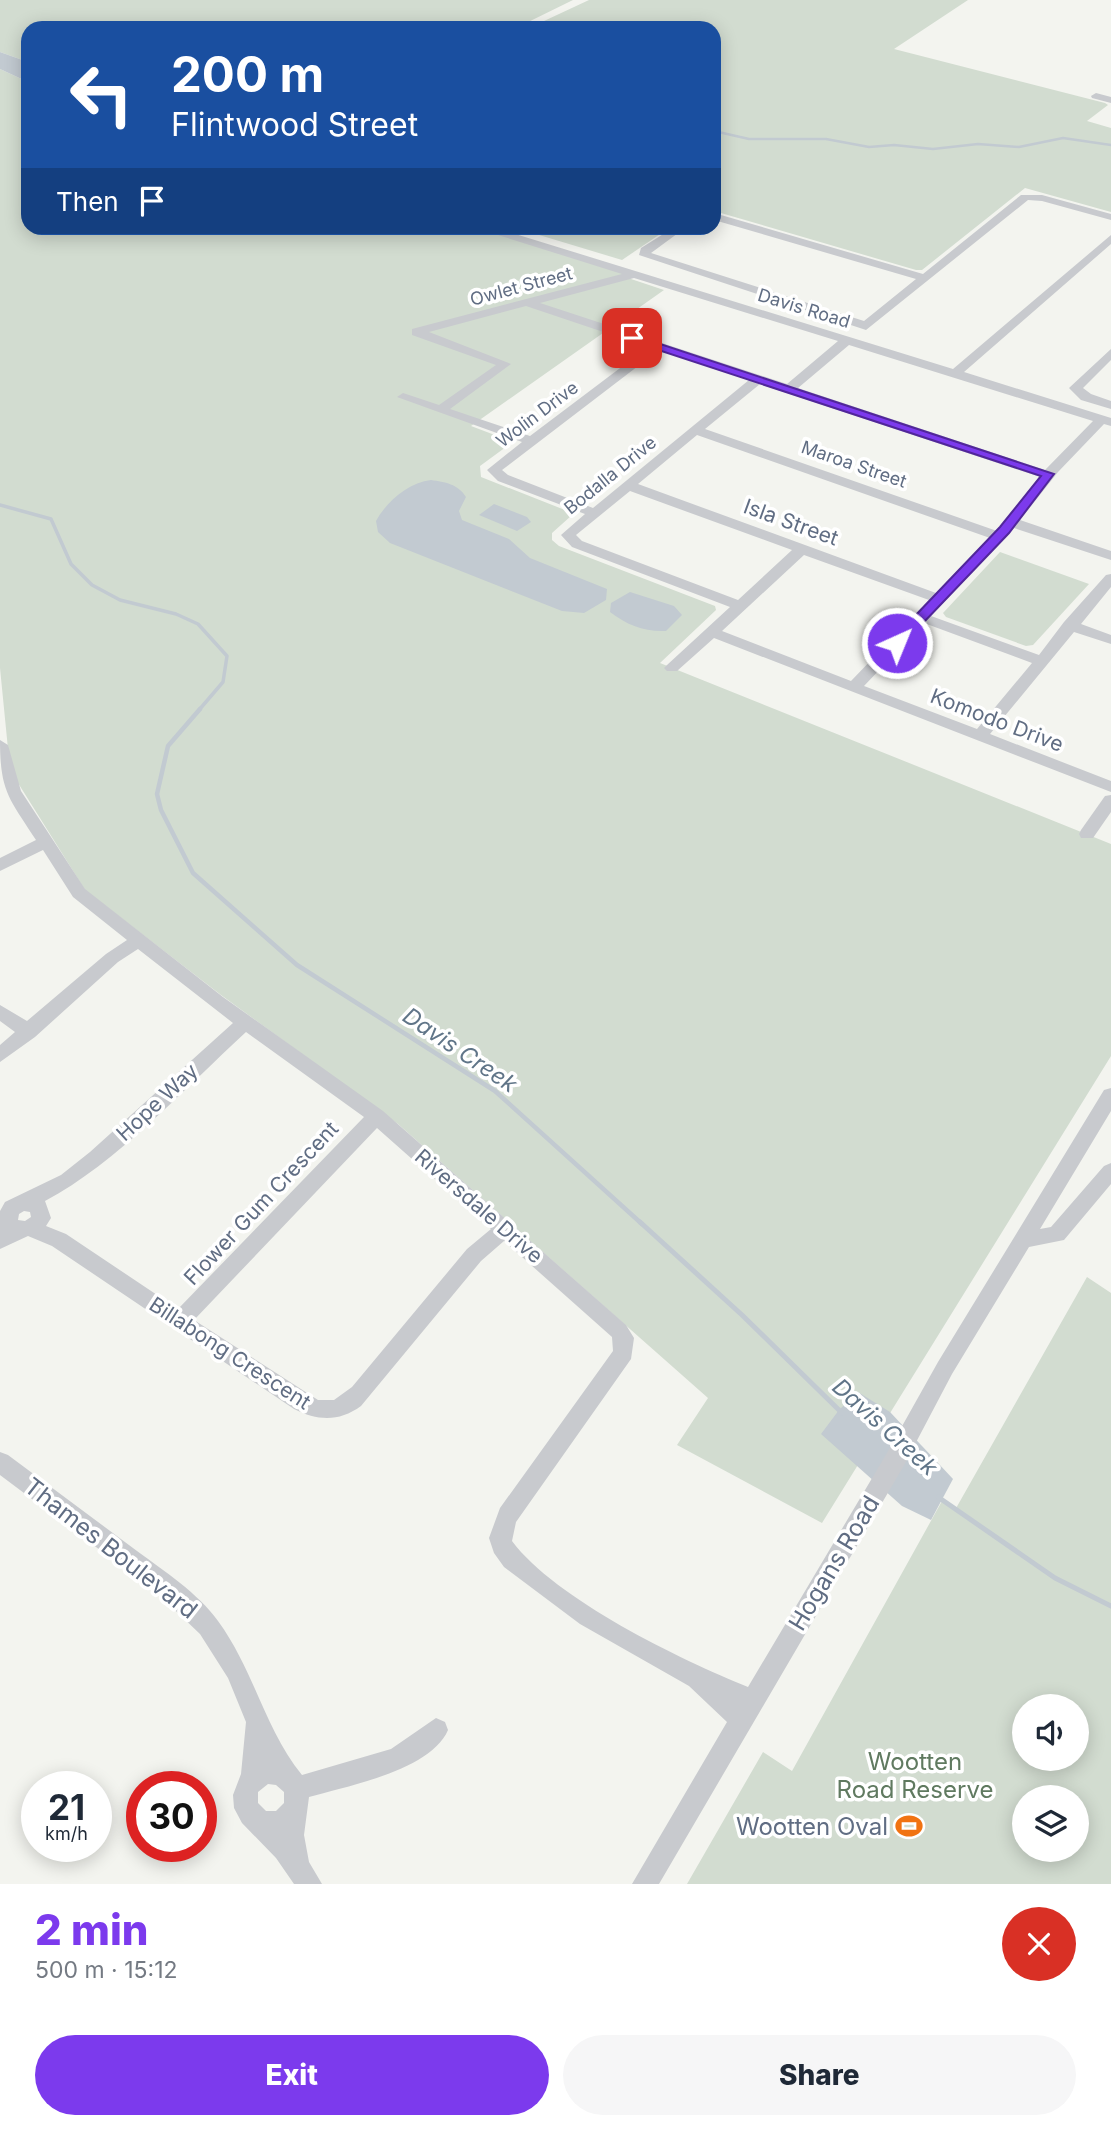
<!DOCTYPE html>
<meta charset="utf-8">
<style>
:root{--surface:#fff;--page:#f6f6f7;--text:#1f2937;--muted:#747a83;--accent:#7c3aed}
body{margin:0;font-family:Inter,sans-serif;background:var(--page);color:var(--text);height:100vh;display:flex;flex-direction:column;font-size:26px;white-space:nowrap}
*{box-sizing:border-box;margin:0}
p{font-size:23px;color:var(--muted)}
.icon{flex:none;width:38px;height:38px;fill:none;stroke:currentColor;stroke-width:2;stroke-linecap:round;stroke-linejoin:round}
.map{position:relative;height:1884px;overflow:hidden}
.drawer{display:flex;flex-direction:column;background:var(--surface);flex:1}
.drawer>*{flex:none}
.top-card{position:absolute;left:21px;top:21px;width:700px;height:214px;border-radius:21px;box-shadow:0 4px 18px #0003;background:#1a4fa0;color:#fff;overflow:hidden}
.controls{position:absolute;left:1012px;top:1694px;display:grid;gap:14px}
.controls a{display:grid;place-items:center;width:77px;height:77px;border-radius:50%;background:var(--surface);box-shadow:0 4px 18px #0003;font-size:35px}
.speed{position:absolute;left:21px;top:1771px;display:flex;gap:14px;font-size:35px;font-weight:700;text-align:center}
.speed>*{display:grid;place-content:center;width:91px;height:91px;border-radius:50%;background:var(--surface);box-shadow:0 4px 18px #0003;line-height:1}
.speed small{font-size:18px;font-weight:400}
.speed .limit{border:10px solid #d22;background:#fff;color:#111}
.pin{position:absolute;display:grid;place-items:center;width:60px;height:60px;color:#fff;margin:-30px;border-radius:14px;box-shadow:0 4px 10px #0006}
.me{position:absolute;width:77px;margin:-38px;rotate:44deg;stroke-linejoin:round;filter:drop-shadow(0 0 5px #0008)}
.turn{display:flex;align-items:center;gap:24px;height:147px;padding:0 35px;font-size:32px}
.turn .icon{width:91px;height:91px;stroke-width:2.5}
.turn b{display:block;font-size:49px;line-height:60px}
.then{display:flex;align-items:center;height:66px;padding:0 35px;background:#0003;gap:14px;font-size:26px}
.round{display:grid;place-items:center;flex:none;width:74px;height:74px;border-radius:37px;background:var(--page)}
.overview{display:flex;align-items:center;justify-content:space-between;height:119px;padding:0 35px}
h1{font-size:42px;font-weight:800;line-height:52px;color:var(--accent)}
.primary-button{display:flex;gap:14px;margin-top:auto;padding:14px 35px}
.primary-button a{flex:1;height:80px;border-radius:42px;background:var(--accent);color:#fff;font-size:28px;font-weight:800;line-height:80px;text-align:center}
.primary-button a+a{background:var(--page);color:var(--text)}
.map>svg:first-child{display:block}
.green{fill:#d2dcd0;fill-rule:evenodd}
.water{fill:#c2cad1}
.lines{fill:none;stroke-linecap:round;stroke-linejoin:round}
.stream-far3{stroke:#c2cad1;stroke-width:2.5}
.stream-far2{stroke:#c2cad1;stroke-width:3.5}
.stream-far1{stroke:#c2cad1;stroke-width:4.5}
.stream{stroke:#c2cad1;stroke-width:5}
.minor{fill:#c8cace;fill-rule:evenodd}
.route{fill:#7c3aed;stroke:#51269a;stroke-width:2}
.labels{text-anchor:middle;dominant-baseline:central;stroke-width:7;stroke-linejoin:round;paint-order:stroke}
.far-street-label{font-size:18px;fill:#606d83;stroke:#fff}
.street-label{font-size:21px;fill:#606d83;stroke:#fff}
.water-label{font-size:23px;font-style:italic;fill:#607588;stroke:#fff}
.near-street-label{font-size:24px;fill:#606d83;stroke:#fff}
.near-park-label{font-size:24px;fill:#607a60;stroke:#fff}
.near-poi-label{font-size:24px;fill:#606d83;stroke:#fff;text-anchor:end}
</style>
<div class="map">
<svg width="1111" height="1884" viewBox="0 0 1111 1884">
<rect width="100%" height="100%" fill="#f3f4ef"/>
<g class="green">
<polygon points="0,0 573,0 516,28 28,28 28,62 0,52"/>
<polygon points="589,0 968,0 894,49 1105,103 1108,105 1087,121 1111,128 1111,212 1025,188 922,270 916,270 714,211 714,28 529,28"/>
<polygon points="0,69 28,82 28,228 486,228 635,274 625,277 664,290 471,426 508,440 510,444 480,466 481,477 570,512 571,516 552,533 552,540 559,546 715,606 716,610 660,663 1111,844 1111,1056 822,1523 677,1445 708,1398 398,1124 221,995 85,890 18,783 8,749 0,668"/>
<polygon points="516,228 669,228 622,260"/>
<polygon points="1000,552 1089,584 1033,645 1026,646 946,617 943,613"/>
<path d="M1087,1277l24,16v591h-424l76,-132 29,19 150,-270 13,9zM1024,1706h52v53h-52zM1024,1797h52v53h-52z"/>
</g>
<g class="water">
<polygon points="0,52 28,62 28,82 0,69"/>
<path d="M431,480c14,2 27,4 35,17l-7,14 3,9 47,19 21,19 77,31 -1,11 -22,13 -22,-2 -172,-68 -12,-11 -2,-11c11,-20 32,-38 55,-41z"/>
<polygon points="494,504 527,517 531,522 517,531 479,515"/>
<path d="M630,592l44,14 8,9 -16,16c-22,1 -39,-6 -56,-19l1,-9z"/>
<polygon points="858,1392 890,1412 953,1479 931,1520 902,1506 821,1434 839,1410"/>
</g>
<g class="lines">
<polyline class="stream-far3" points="714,131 749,139 826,139 869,147 894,145 933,149 978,144 1019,147 1063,138 1111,145"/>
<polyline class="stream-far2" points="0,505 51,519 71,564 92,585 120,600 176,614 198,624 227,656 223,682 199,710"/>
<polyline class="stream-far1" points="200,709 168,746 157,794 161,810 193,873 297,965 495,1091 642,1224"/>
<g class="stream">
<polyline points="640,1222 742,1315 842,1413"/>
<polyline points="938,1497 1055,1578 1111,1606"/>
</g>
<g class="minor">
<polygon points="1096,93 1111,97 1111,103 1092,98 1091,96"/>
<polygon points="1021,195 1042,195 1111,214 1111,220 1042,201 1028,200 866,330 639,255 641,248 673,228 685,228 651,253 864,321 916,279 714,220 714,213 923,274"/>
<path d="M481,228h15l457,141 158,-134v9l-147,128 147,46v8l-7,-2 -46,48 -38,48 91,31v9l-97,-32 -83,88 108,39 25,-33 42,-47 5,-1v13l-30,37 30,11v9l-37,-12 -84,102 121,47v11l-397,-154 -37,33h-10l-3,-3 3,-3 63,-58 -158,-60 -11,-12 24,-21 -87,-33 -11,-11 35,-28 -125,-45 6,-4 36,12 57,-40 -84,-30v-6l210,-55 -140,-44zM634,278l204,63 -51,43 -247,-81zM526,306l122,41 -118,89 -80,-27 61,-45 -82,-32zM849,345l244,76 -48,49 -247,-82zM659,350l90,30 -156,128 -85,-33 -6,-5zM760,384l280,93 -43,54 -292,-102zM697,435l293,103 -54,55 -298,-109zM630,491l162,59 -54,50 -156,-59 -6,-6zM804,555l125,45 -78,81 -129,-50zM924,623l108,40 -55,66 -113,-43z"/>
<polygon points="1111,349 1111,360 1083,388 1091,394 1111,401 1111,409 1081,400 1069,388"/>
<path d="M0,740l8,5 13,46 64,98 138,108 160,114 243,214 8,13 -3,21 -115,163 -4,19c43,58 169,119 236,146l139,-234 51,-91 166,-272 7,-2v23l-71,118 11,-2 53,-61 7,-3v21l-47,56 -35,7 -77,127 -49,93 -244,417h-27l95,-162 -38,-36 -109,-62 -76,-57 -10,-14 -5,-15 11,-30 113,-157 -1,-14 -108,-96 -23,20 -120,145c-22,16 -43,15 -67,3l-242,-163 -24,-10 -28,13v-38l5,-9 56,-27 29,-23 143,-129 -95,-74 -20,13 -83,75 -35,25v-17l15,-13 -15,-11v-16l27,16 79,-67 21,-14 -54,-43 -30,-47 -43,21v-13l36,-18c-27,-42 -36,-48 -36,-100zM246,1032l118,85 -186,192 -112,-75 -20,-8 5,-8 -6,-17c72,-38 140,-113 201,-169zM377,1128l114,101 -24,20 -115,138 -18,13h-16l-124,-80zM24,1211l6,1 1,5 -6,4 -7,-1 1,-6z"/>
<polygon points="1111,795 1111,812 1093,838 1081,838 1079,834 1081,830 1105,796"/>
<path d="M0,1452l8,3c43,32 86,64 129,96 27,20 61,42 81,70 36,49 47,109 84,154l89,-26 45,-31 9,4 3,8c-17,40 -100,56 -139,67l-5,38 5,27 13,22h-28l-18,-26 -34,-35 -8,-15 -1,-13 8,-21 5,-52 -18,-44 -28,-44 -44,-42 -156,-117zM268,1784l8,1 8,7v11l-8,8h-10l-8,-8v-11z"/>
</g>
</g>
<polygon class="route" points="628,336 636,336 1054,474 1009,533 902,645 892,645 892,640 1000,527 1041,476 628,340"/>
<defs>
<g id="stadium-bare" transform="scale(2.1)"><path d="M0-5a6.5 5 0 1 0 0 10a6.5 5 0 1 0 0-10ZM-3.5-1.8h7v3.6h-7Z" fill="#f17312" stroke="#fff" stroke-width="2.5" paint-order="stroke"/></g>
</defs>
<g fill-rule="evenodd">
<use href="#stadium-bare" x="909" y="1826"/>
</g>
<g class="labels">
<g class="far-street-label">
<text transform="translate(521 286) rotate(-15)">Owlet Street</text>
<text transform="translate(804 308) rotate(17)">Davis Road</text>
<text transform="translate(537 414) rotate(-37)">Wolin Drive</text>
<text transform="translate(854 464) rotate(19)">Maroa Street</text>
<text transform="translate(610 475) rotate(-39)">Bodalla Drive</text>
</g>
<g class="street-label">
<text transform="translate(791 522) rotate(20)">Isla Street</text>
<text transform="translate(997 720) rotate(21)">Komodo Drive</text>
<text transform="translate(157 1102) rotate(-43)">Hope Way</text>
<text transform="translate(261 1203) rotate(-47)">Flower Gum Crescent</text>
<text transform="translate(479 1206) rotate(41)">Riversdale Drive</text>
<text transform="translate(230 1353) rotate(33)">Billabong Crescent</text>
</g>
<g class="water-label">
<text transform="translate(460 1050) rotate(34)">Davis Creek</text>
<text transform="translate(885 1427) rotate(42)">Davis Creek</text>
</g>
<g class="near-street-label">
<text transform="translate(111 1548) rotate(38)">Thames Boulevard</text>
<text transform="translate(834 1563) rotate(-59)">Hogans Road</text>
</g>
<g class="near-park-label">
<text x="915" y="1761">Wootten<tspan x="915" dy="28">Road Reserve</tspan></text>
</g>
<g class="near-poi-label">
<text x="888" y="1826">Wootten Oval</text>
</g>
</g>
</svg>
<div class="controls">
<a><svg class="icon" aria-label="sound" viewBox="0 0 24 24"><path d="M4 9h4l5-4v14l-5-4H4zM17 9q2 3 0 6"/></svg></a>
<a><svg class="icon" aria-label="layers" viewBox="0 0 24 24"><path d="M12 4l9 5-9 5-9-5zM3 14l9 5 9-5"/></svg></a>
</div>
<div class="speed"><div>21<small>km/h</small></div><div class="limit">30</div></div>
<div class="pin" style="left:632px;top:338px;background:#d93025"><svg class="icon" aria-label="arrive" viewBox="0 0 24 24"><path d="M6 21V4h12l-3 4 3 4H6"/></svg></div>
<svg class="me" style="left:897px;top:643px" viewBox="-20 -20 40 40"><circle r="17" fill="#7c3aed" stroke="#fff" stroke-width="3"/><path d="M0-11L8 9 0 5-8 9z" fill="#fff"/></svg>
<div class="top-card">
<div class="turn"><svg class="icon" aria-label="left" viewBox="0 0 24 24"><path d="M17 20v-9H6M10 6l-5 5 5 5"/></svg><div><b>200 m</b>Flintwood Street</div></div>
<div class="then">Then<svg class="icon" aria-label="arrive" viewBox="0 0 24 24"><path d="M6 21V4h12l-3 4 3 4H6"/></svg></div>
</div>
</div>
<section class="drawer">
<div class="overview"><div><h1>2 min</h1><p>500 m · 15:12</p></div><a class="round" style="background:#d93025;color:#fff"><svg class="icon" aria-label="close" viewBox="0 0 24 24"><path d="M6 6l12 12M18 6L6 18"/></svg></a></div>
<div class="primary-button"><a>Exit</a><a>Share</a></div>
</section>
